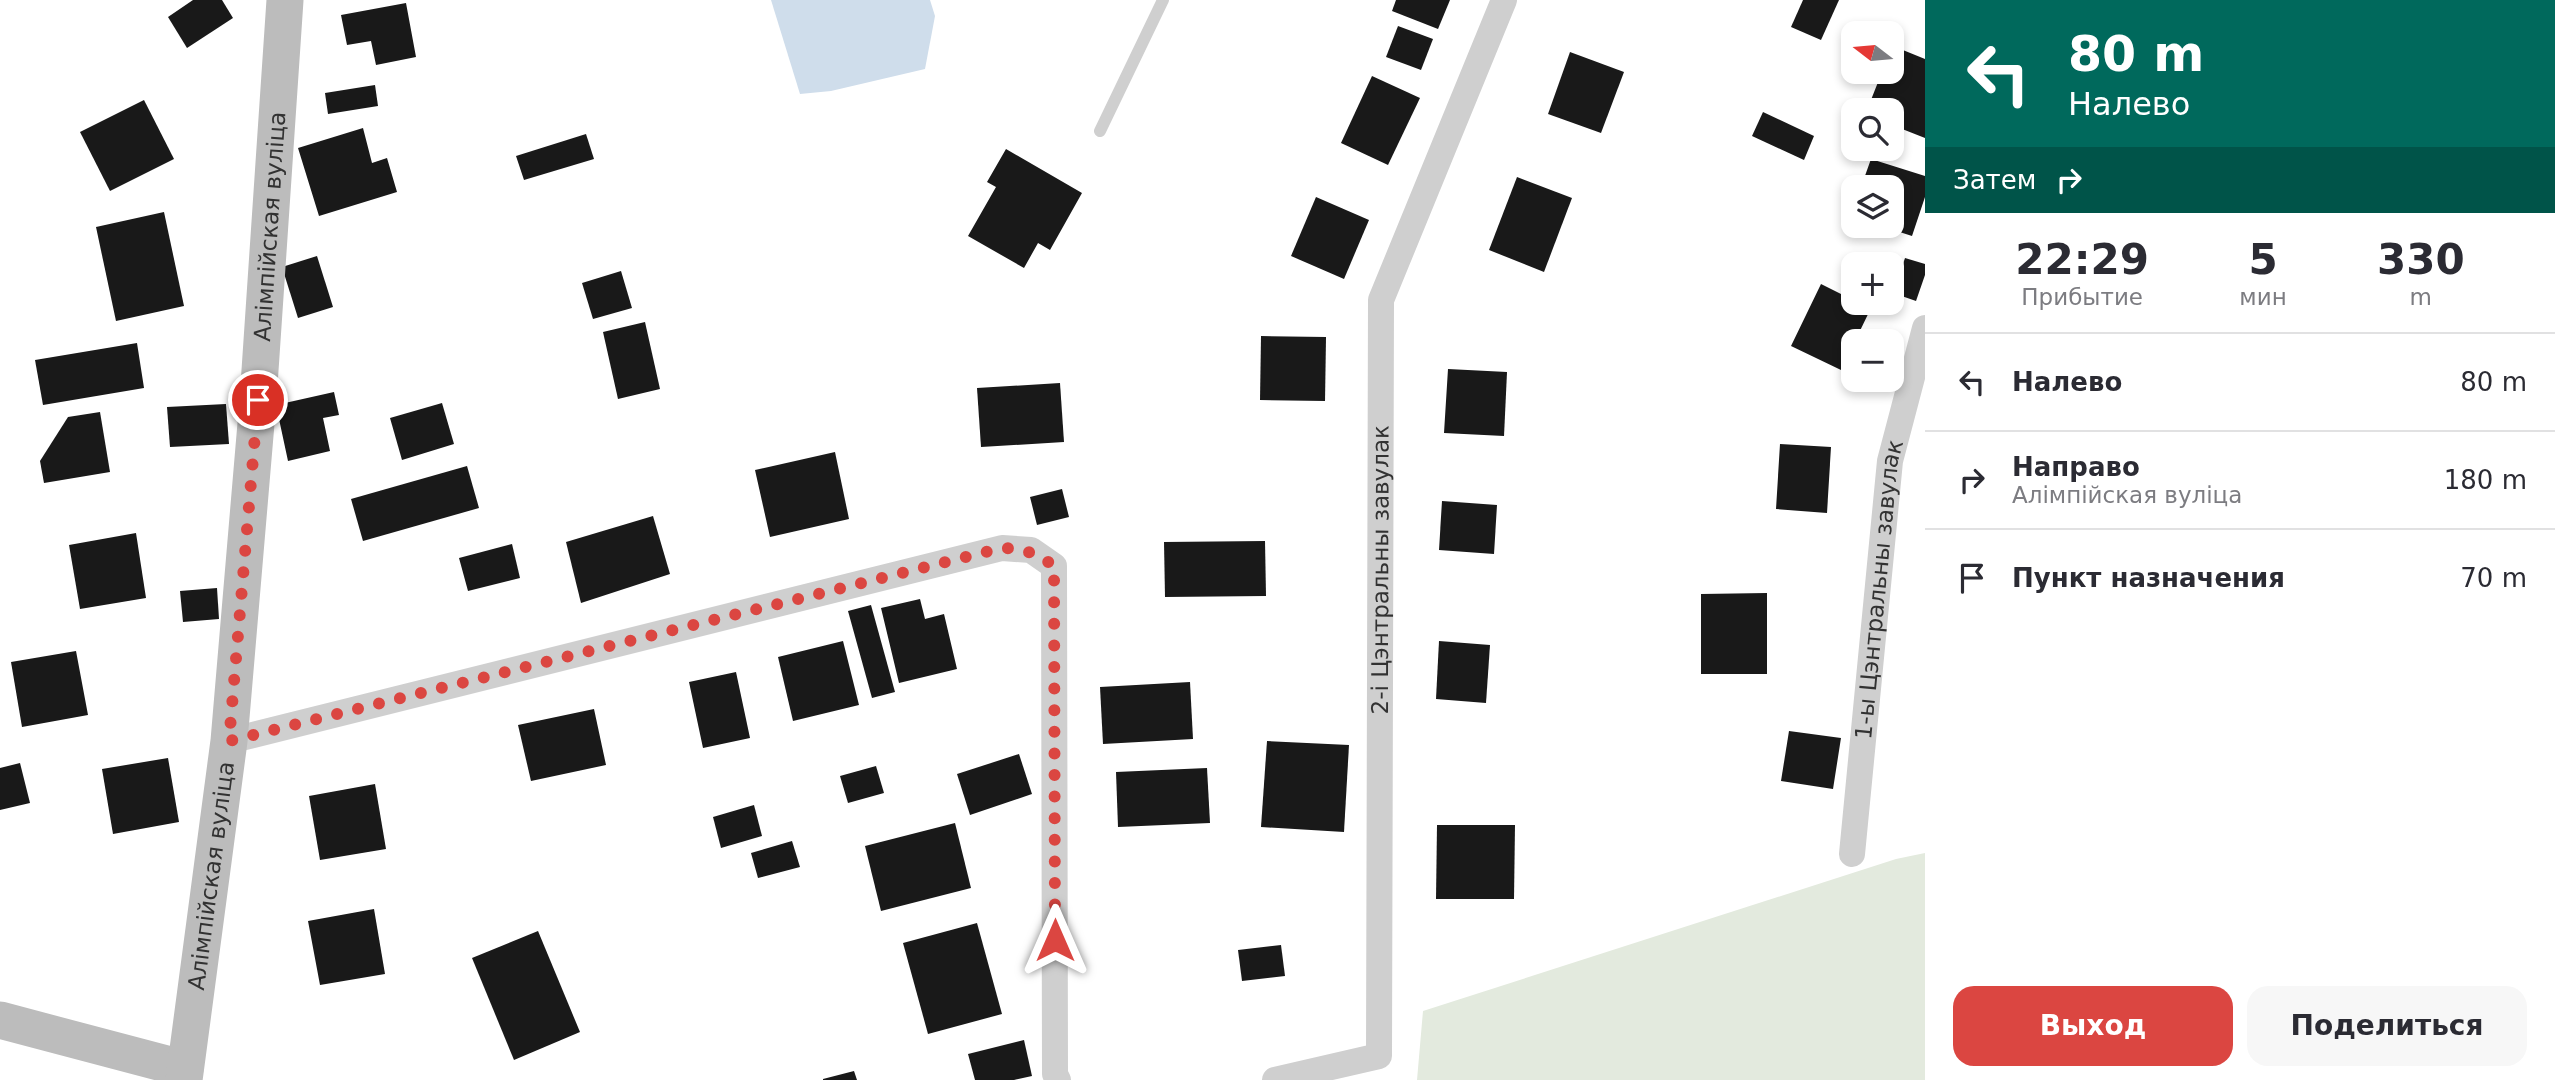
<!DOCTYPE html>
<html lang="ru">
<meta charset="utf-8">
<style>
:root{--surface:#fff;--page:#f7f7f7;--text:#2b2b33;--muted:#7c7c81;--line:#e1e1e2;--accent:#db4641}
body{margin:0;font-family:"DejaVu Sans",sans-serif;background:var(--page);color:var(--text);height:100vh;display:flex;flex-direction:column;font-size:26px;white-space:nowrap}
*{box-sizing:border-box;margin:0}
p{font-size:23px;color:var(--muted)}
.icon{flex:none;width:38px;height:38px;fill:none;stroke:currentColor;stroke-width:2;stroke-linecap:round;stroke-linejoin:round}
.map{position:relative;flex:1;overflow:hidden}
.sheet{display:flex;flex-direction:column;background:var(--surface);width:630px}
.sheet>*{flex:none}
.hud{background:#00695c;color:#fff;overflow:hidden}
.needle{width:46px;rotate:286deg}
.controls{position:absolute;left:1841px;top:21px;display:grid;gap:14px}
.controls a{display:grid;place-items:center;width:63px;height:63px;border-radius:14px;background:var(--surface);box-shadow:0 4px 10px #0003;font-size:35px}
.pin{position:absolute;display:grid;place-items:center;width:60px;height:60px;color:#fff;margin:-30px;border:4px solid #fff;border-radius:50%;box-shadow:0 2px 7px #0007}
.me{position:absolute;width:77px;margin:-38px;rotate:0deg;stroke-linejoin:round;filter:drop-shadow(0 0 5px #0008)}
.turn{display:flex;align-items:center;gap:24px;height:147px;padding:0 28px;font-size:32px}
.turn .icon{width:91px;height:91px;stroke-width:2.5}
.turn b{display:block;font-size:49px;line-height:60px}
.then{display:flex;align-items:center;height:66px;padding:0 28px;background:#0003;gap:14px;font-size:26px}
.eta{display:flex;justify-content:space-evenly;align-items:center;height:119px;text-align:center}
.eta b{font-size:42px;font-weight:800;line-height:49px}
.primary-button{display:flex;gap:14px;margin-top:auto;padding:14px 28px}
.primary-button a{flex:1;height:80px;border-radius:21px;background:var(--accent);color:#fff;font-size:28px;font-weight:800;line-height:80px;text-align:center}
.primary-button a+a{background:var(--page);color:var(--text)}
ul{padding:0;list-style:none}
li{display:flex;align-items:center;gap:21px;height:98px;padding:0 28px;border-top:2px solid var(--line)}
li div{flex:1}
li b{display:block;font-size:26px}
li em{font-style:normal}
main{display:flex;flex:1;min-height:0}
.map>svg:first-child{display:block}
.green{fill:#e3eade}
.water{fill:#cfddeb}
.building{fill:#191919}
.lines{fill:none;stroke-linecap:round;stroke-linejoin:round}
.lane{stroke:#cfcfcf;stroke-width:12}
.street{stroke:#cfcfcf;stroke-width:26}
.secondary{stroke:#bcbcbc;stroke-width:37}
.route{stroke:#db4641;stroke-width:12;stroke-dasharray:0 21.6}
.labels{text-anchor:middle;dominant-baseline:central;stroke-width:7;stroke-linejoin:round;paint-order:stroke}
.street-label{font-size:23px;fill:#323232;stroke:#fff}
</style>
<main>
<div class="map">
<svg width="1925" height="1080" viewBox="0 0 1925 1080">
<rect width="100%" height="100%" fill="#fff"/>
<polygon class="green" points="1925,853 1925,1080 1417,1080 1423,1011 1896,859"/>
<polygon class="water" points="771,0 930,0 935,16 925,69 831,91 800,94"/>
<g class="building">
<polygon points="193,0 222,0 233,18 187,48 168,17"/>
<polygon points="1396,0 1450,0 1438,29 1392,11"/>
<polygon points="1803,0 1839,0 1821,40 1791,27"/>
<polygon points="406,3 416,57 376,65 371,41 347,45 341,15"/>
<polygon points="1398,26 1433,39 1421,70 1386,57"/>
<polygon points="1893,46 1925,59 1925,138 1892,125 1892,110 1867,110 1882,72 1892,72"/>
<polygon points="1570,52 1624,72 1601,133 1548,114"/>
<polygon points="1372,76 1420,98 1388,165 1341,143"/>
<polygon points="375,85 378,106 328,114 325,93"/>
<polygon points="144,100 174,159 110,191 80,132"/>
<polygon points="1763,112 1814,136 1804,160 1752,136"/>
<polygon points="363,128 372,163 387,158 397,192 319,216 298,148"/>
<polygon points="586,134 594,159 524,180 516,156"/>
<polygon points="1006,149 1082,193 1050,250 1038,243 1024,268 968,236 996,187 987,182"/>
<polygon points="1871,159 1925,176 1925,197 1912,236 1881,226 1892,226 1892,187 1861,187"/>
<polygon points="1517,177 1572,198 1544,272 1489,250"/>
<polygon points="1316,197 1369,220 1344,279 1291,256"/>
<polygon points="164,212 184,306 116,321 96,227"/>
<polygon points="317,256 333,307 298,318 282,267"/>
<polygon points="1905,258 1925,264 1925,275 1916,301 1893,293"/>
<polygon points="621,271 632,308 593,319 582,283"/>
<polygon points="1821,284 1853,300 1853,303 1871,308 1841,370 1791,346"/>
<polygon points="645,322 660,389 618,399 603,332"/>
<polygon points="1261,336 1326,337 1325,401 1260,400"/>
<polygon points="137,343 144,388 43,405 35,360"/>
<polygon points="1448,369 1507,372 1504,436 1444,433"/>
<polygon points="1060,383 1064,442 981,447 977,388"/>
<polygon points="334,392 339,415 323,418 330,451 288,461 276,405"/>
<polygon points="442,403 454,444 402,460 390,418"/>
<polygon points="226,404 229,444 170,447 167,407"/>
<polygon points="100,412 110,472 44,483 40,461 68,417"/>
<polygon points="1780,444 1831,447 1827,513 1776,509"/>
<polygon points="835,452 849,519 770,537 755,470"/>
<polygon points="467,466 479,508 363,541 351,499"/>
<polygon points="1062,489 1069,517 1037,525 1030,497"/>
<polygon points="1442,501 1497,505 1494,554 1439,550"/>
<polygon points="653,516 670,574 581,603 566,542"/>
<polygon points="136,533 146,598 80,609 69,545"/>
<polygon points="1265,541 1266,596 1165,597 1164,542"/>
<polygon points="512,544 520,578 468,591 459,558"/>
<polygon points="217,588 219,619 183,622 180,591"/>
<polygon points="1767,593 1767,674 1701,674 1701,594"/>
<polygon points="920,599 925,619 944,614 957,669 899,683 881,608"/>
<polygon points="871,605 895,692 872,698 848,611"/>
<polygon points="843,641 859,705 793,721 778,657"/>
<polygon points="1439,641 1490,645 1486,703 1436,699"/>
<polygon points="76,651 88,715 22,727 11,662"/>
<polygon points="736,672 750,738 703,748 689,682"/>
<polygon points="1190,682 1193,739 1103,744 1100,687"/>
<polygon points="594,709 606,765 531,781 518,725"/>
<polygon points="1789,731 1841,738 1833,789 1781,781"/>
<polygon points="1267,741 1349,745 1344,832 1261,827"/>
<polygon points="1019,754 1032,794 970,815 957,774"/>
<polygon points="168,758 179,822 113,834 102,769"/>
<polygon points="20,763 30,803 0,810 0,768"/>
<polygon points="876,766 884,793 848,803 840,776"/>
<polygon points="1207,768 1210,823 1118,827 1116,772"/>
<polygon points="375,784 386,849 320,860 309,796"/>
<polygon points="754,805 762,836 721,848 713,817"/>
<polygon points="955,823 971,888 881,911 865,846"/>
<polygon points="1437,825 1515,825 1514,899 1436,899"/>
<polygon points="792,841 800,867 758,878 751,853"/>
<polygon points="374,909 385,974 320,985 308,921"/>
<polygon points="977,923 1002,1014 928,1034 903,943"/>
<polygon points="538,931 580,1032 514,1060 472,958"/>
<polygon points="1281,945 1285,976 1242,981 1238,950"/>
<polygon points="1024,1040 1032,1076 1014,1080 975,1080 968,1054"/>
<polygon points="854,1071 857,1080 823,1080 823,1079"/>
</g>
<g class="lines">
<polyline class="lane" points="1100,131 1163,0"/>
<g class="street">
<polyline points="229,741 1002,548 1031,550 1054,566 1055,1074 1058,1080"/>
<path id="s1" d="M1852,854l38,-393 35,-133"/>
<path id="s2" d="M1275,1080l104,-24 2,-756 123,-300"/>
</g>
<g class="secondary">
<polyline points="0,1020 185,1069"/>
<path id="s3" d="M184,1080l45,-339 29,-341 27,-400"/>
</g>
</g>
<g class="lines">
<path class="route" d="M258,400l-29,341 773,-193c23,1 34,5 52,18l1,374"/>
</g>
<g class="labels">
<g class="street-label">
<text stroke="none"><textPath href="#s3" startOffset="858">Алімпійская вуліца</textPath></text>
<text stroke="none"><textPath href="#s2" startOffset="593">2-і Цэнтральны завулак</textPath></text>
<text stroke="none"><textPath href="#s1" startOffset="266">1-ы Цэнтральны завулак</textPath></text>
<text stroke="none"><textPath href="#s3" startOffset="206">Алімпійская вуліца</textPath></text>
</g>
</g>
</svg>
<div class="controls">
<a><svg class="needle" viewBox="-14 -14 28 28"><path d="M0-13l5 13h-10z" fill="#e53935"/><path d="M0 13l5-13h-10z" fill="#7c7c81"/></svg></a>
<a><svg class="icon" aria-label="search" viewBox="0 0 24 24"><circle cx="10" cy="10" r="6"/><path d="M15 15l6 6"/></svg></a>
<a><svg class="icon" aria-label="layers" viewBox="0 0 24 24"><path d="M12 4l9 5-9 5-9-5zM3 14l9 5 9-5"/></svg></a>
<a>+</a>
<a>−</a>
</div>
<div class="pin" style="left:258px;top:400px;background:#d93025"><svg class="icon" aria-label="arrive" viewBox="0 0 24 24"><path d="M6 21V4h12l-3 4 3 4H6"/></svg></div>
<svg class="me" style="left:1055px;top:940px" viewBox="-20 -20 40 40"><path d="M0-17L14 15 0 8-14 15z" fill="#db4641" stroke="#fff" stroke-width="4"/></svg>
</div>
<section class="sheet">
<div class="hud">
<div class="turn"><svg class="icon" aria-label="left" viewBox="0 0 24 24"><path d="M17 20v-9H6M10 6l-5 5 5 5"/></svg><div><b>80 m</b>Налево</div></div>
<div class="then">Затем<svg class="icon" aria-label="right" viewBox="0 0 24 24"><path d="M7 20v-9h11M14 6l5 5-5 5"/></svg></div>
</div>
<div class="eta">
<div><b>22:29</b><p>Прибытие</p></div>
<div><b>5</b><p>мин</p></div>
<div><b>330</b><p>m</p></div>
</div>
<ul>
<li><svg class="icon" aria-label="left" viewBox="0 0 24 24"><path d="M17 20v-9H6M10 6l-5 5 5 5"/></svg><div><b>Налево</b></div><em>80 m</em></li>
<li><svg class="icon" aria-label="right" viewBox="0 0 24 24"><path d="M7 20v-9h11M14 6l5 5-5 5"/></svg><div><b>Направо</b><p>Алімпійская вуліца</p></div><em>180 m</em></li>
<li><svg class="icon" aria-label="arrive" viewBox="0 0 24 24"><path d="M6 21V4h12l-3 4 3 4H6"/></svg><div><b>Пункт назначения</b></div><em>70 m</em></li>
</ul>
<div class="primary-button"><a>Выход</a><a>Поделиться</a></div>
</section>
</main>
